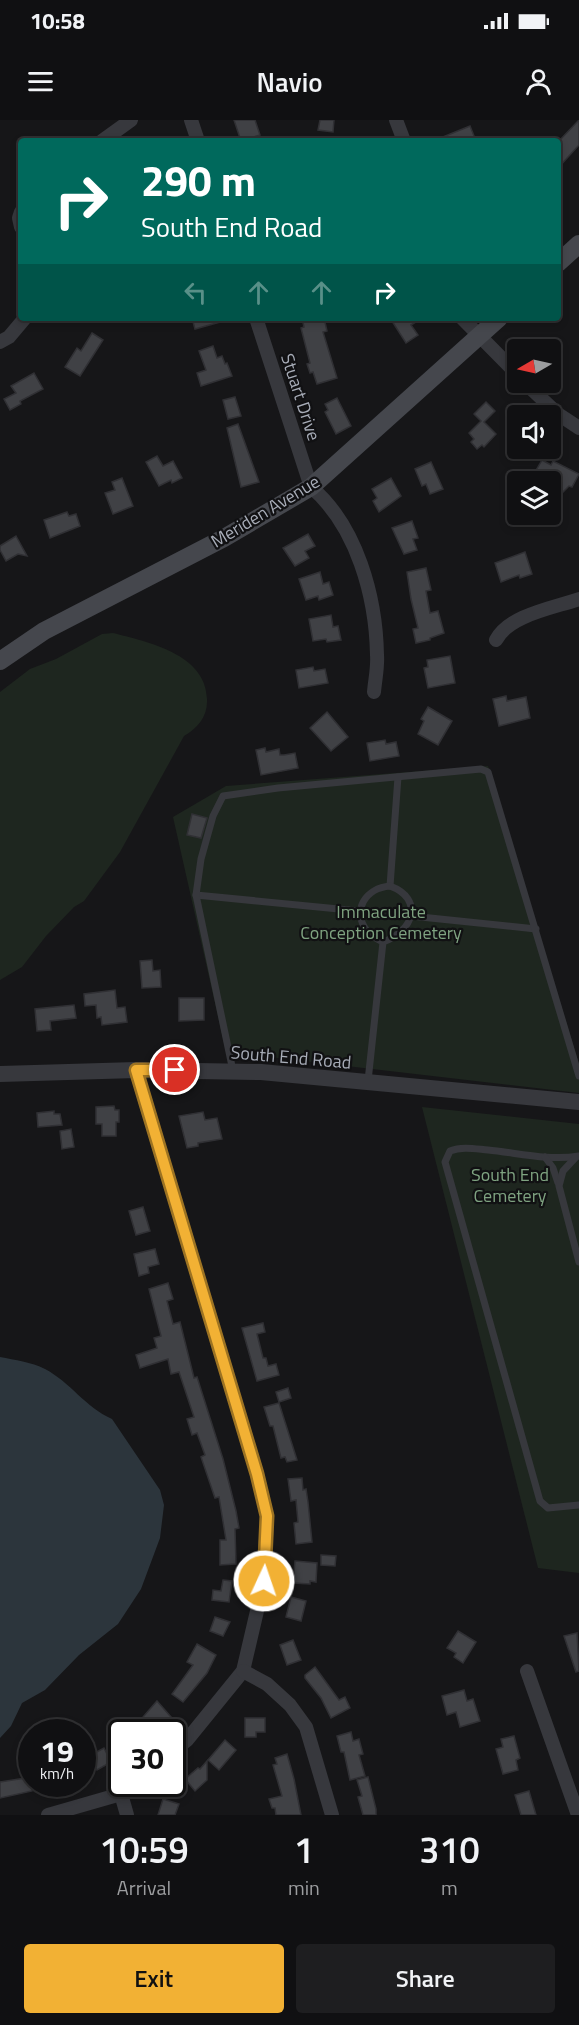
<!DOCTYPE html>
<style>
:root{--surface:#101012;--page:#1e1e20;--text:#f1f3f6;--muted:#9c9d9f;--line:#303032;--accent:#f2b134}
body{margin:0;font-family:"Titillium Web",sans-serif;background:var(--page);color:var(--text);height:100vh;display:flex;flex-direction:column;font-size:22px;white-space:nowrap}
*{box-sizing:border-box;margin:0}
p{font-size:20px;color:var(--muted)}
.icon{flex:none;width:33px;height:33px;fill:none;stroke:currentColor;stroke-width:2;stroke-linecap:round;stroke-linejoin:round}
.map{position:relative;height:1695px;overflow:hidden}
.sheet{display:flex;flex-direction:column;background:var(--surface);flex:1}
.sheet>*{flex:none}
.banner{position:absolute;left:18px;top:18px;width:543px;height:183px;border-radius:6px;box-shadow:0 3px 9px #0003,0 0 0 2px var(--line);background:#00695c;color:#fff;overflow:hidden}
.needle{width:39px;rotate:261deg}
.buttons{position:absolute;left:507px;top:219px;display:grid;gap:12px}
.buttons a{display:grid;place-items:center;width:54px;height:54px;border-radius:6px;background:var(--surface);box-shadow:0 3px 9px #0003,0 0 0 2px var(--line);font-size:30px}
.speed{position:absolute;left:18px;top:1599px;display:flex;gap:12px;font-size:30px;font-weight:700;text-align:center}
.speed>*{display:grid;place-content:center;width:78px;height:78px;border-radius:50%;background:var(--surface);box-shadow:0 3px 9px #0003,0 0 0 2px var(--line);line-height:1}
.speed small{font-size:15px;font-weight:400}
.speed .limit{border:3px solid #111;border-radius:9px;background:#fff;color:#111}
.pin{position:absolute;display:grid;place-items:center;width:51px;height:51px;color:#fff;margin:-26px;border:3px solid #fff;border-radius:50%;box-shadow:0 2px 6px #0007}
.me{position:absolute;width:66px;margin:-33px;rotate:3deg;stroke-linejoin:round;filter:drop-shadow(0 0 4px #0008)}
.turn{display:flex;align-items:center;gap:21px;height:126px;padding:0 24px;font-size:27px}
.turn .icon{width:78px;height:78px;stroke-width:2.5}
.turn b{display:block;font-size:42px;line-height:51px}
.lanes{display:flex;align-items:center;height:57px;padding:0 24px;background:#0003;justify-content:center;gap:30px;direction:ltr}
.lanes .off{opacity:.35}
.eta{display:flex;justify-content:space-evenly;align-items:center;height:102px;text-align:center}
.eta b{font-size:36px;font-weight:600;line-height:42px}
.action{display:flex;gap:12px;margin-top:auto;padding:12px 24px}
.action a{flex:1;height:69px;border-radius:6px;background:var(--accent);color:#111;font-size:24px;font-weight:600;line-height:69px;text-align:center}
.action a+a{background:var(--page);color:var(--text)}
.status{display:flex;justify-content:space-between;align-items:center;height:42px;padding:0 30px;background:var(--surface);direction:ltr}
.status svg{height:16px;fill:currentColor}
header{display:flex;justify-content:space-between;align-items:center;height:78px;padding:0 24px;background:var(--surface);font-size:27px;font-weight:600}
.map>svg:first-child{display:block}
.green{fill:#1e261f}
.water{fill:#2c353c}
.building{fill:#404145;stroke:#303034;stroke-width:1.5}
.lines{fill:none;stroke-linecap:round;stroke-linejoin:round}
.service{stroke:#37383d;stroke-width:7}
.minor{stroke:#37383d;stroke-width:14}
.tertiary{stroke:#37383d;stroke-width:16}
.secondary{stroke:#45474d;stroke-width:18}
.route-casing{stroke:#9d7322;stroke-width:15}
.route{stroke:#f2b134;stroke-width:10}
.labels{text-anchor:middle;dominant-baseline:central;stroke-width:4.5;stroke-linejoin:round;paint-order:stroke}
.street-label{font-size:18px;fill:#a8adb8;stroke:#111113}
.park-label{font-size:18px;fill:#7fa381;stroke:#111113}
</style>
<div class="status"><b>10:58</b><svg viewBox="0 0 49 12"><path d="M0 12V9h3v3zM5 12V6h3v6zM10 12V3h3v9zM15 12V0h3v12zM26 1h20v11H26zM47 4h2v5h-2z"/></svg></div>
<header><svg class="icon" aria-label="menu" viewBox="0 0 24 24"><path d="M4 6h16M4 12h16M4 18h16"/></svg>Navio<svg class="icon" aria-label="person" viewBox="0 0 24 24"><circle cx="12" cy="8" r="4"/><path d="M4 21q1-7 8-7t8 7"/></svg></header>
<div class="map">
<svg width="579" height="1695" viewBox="0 0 579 1695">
<rect width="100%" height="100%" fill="#161618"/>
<g class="green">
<path d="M113,513c35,9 93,21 94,66 1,17 -9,29 -23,37l-64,116 -36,49 -10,6 -28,29 -24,31 -22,13v-288l30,-23 26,-10 46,-25z"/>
<polygon points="488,646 579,944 579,973 226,932 173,697 226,666"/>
<polygon points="422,987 579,1004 579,1453 538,1448"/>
</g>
<path class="water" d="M0,1237c15,3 31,5 45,12 25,13 40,38 67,50l48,71 4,15 -4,33 -19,51 -23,35 -39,31 -34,35 -23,13 -11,23 -11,12z"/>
<g class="building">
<polygon points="234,0 255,0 260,15 241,21"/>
<polygon points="320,0 334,0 333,12 318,10"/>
<polygon points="579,0 579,25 558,48 558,22"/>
<polygon points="470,6 476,21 433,21"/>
<polygon points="192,198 223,198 224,201 195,209"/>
<polygon points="302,198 324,198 327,211 323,212 337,258 317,264 313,252 310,253 307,244 310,243 301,208 304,207"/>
<polygon points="390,198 422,198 411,205 418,215 406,223"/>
<polygon points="92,213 103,220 80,256 65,247 77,228 81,231"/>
<polygon points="213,226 217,238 222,236 225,244 227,243 232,256 201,266 197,253 206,250 199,231"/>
<polygon points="34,253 43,269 20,281 21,284 10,290 4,279 16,273 11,266"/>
<polygon points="235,277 241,296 228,299 223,280"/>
<polygon points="337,278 351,306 336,314 325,292 328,290 325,284"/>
<polygon points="486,282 495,291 484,302 496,314 484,327 482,325 477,329 471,322 474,319 469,313 481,301 474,294"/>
<polygon points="238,304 259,362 241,367 227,308"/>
<polygon points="157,336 163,346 173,341 182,358 172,363 171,360 159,366 146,342"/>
<polygon points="542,340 551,345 553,341 579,354 572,367 569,366 562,373 550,367 550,362 541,362 542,359 534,354"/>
<polygon points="431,342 443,369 430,374 426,364 422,366 415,349"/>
<polygon points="122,358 133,386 113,394 105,373 115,370 112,362"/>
<polygon points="391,358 401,376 379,392 373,381 377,378 372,369"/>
<polygon points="67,392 69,396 76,394 80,406 50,418 44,400"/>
<polygon points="412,401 418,418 413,419 417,430 404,434 392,408"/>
<polygon points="308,414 315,426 305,431 309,438 295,446 283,428"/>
<polygon points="16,416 27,436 18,434 6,441 0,430 0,426"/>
<polygon points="525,432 532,454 520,458 519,455 501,462 495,443"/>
<polygon points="426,448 431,470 426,471 430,493 438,491 444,513 430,518 430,520 416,523 413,509 418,508 411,479 407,452"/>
<polygon points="320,452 323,464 329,462 333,475 319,480 318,476 306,480 299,459"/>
<polygon points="331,495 333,507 338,506 341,520 327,522 326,519 313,521 309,499"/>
<polygon points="450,536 455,563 428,568 424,548 428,547 427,540"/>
<polygon points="313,547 314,551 325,549 328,563 299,568 296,550"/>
<polygon points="506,576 507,581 526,577 530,598 499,606 493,579"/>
<polygon points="428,587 452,601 438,625 418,614 424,601 421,599"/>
<polygon points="327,592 348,617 331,631 310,608"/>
<polygon points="385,620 386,624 396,622 399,636 370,641 367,623"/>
<polygon points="265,628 266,632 279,629 280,635 284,635 295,633 298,648 261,655 256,630"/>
<polygon points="192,694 207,698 201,718 187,715"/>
<polygon points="152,840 153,851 160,850 161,867 142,868 140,841"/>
<polygon points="115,870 117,888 125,887 127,902 102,905 101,897 97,898 96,885 85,886 84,874"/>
<polygon points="179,878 204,878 204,900 179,901"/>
<polygon points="74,885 76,898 50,901 51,910 37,911 35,889"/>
<polygon points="114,986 115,990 119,990 119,1002 116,1002 116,1016 102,1016 102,1004 96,1004 96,987"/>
<polygon points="54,991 54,994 60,994 62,1005 38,1007 37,993"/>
<polygon points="203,992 205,1000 217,998 222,1019 198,1023 198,1026 187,1028 179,996"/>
<polygon points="71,1009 74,1027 62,1029 60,1011"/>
<polygon points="143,1087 150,1111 136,1115 129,1091"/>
<polygon points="155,1129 159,1144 148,1147 149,1153 139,1156 134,1134"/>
<polygon points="168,1163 173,1179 167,1181 173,1204 180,1202 194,1258 197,1257 223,1339 236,1391 239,1408 235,1409 236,1444 220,1445 220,1420 226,1420 219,1377 215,1378 201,1337 205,1335 197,1313 192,1315 187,1299 194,1297 179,1252 171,1254 168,1239 140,1248 136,1235 157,1228 154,1218 161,1216 149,1169"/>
<polygon points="263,1203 265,1212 257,1214 263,1238 266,1238 268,1246 276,1244 279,1255 257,1261 242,1208"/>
<polygon points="288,1268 291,1278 279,1282 276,1272"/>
<polygon points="279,1283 297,1340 287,1342 285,1337 281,1338 273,1306 270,1306 264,1287"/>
<polygon points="302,1358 303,1370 306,1369 308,1382 312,1422 296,1424 294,1403 298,1402 296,1380 291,1381 288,1359"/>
<polygon points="321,1435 336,1436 335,1446 321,1445"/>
<polygon points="295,1441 317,1443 316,1462 310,1461 310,1464 293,1463"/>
<polygon points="223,1460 232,1461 229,1482 212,1480 213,1470 221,1471"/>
<polygon points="291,1477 306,1481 301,1501 286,1497"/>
<polygon points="215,1497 230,1502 223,1516 210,1511"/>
<polygon points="458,1511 476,1522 463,1543 454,1537 456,1533 447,1528"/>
<polygon points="577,1513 579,1551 576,1552 564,1516"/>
<polygon points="293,1520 301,1540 287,1545 280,1525"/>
<polygon points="197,1524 216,1535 207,1553 183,1582 172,1574 193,1545 187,1542"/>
<polygon points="315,1547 339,1580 345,1577 350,1588 331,1598 321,1578 305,1558 305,1555"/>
<polygon points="464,1570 467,1581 473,1579 480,1601 460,1607 456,1592 447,1595 442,1576"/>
<polygon points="157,1581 171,1597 155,1612 125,1612 144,1599 143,1597"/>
<polygon points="245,1598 265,1598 265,1612 256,1612 256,1617 245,1617"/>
<polygon points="351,1612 353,1621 359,1619 363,1634 359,1635 365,1656 350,1660 344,1632 341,1632 337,1616"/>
<polygon points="514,1616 520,1638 516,1640 518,1650 503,1654 496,1629 503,1627 501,1619"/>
<polygon points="225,1620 236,1630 219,1650 208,1640"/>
<polygon points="104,1628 111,1642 97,1650 89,1636"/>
<polygon points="287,1634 294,1659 301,1695 276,1695 275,1688 272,1688 269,1679 282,1676 273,1645 277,1644 275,1638"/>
<polygon points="207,1641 207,1660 195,1671 185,1659 198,1648 200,1649"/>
<polygon points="32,1657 32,1671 0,1678 0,1662"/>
<polygon points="368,1657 376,1689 376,1695 363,1695 358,1677 362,1676 357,1660"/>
<polygon points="529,1671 536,1695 521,1695 515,1675"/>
<polygon points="163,1679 179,1684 175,1695 158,1695"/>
</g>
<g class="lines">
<g class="service">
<polyline points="390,766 398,657"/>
<polyline points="196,775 359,791"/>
<polyline points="411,796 536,809"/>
<polyline points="233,951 196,775 201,739 213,696 223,676 278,668 481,649 488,652 579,956"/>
<path d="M368,961l15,-139c-6,-3 -12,-6 -16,-11 -16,-21 -1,-43 23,-45 35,13 23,46 -7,56"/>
<path d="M579,1036c-30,5 -61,-3 -91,-6 -12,-1 -26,-4 -38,1l-5,11 95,339 8,7 31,-3"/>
<polyline points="545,1037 553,1048 558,1063"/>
<polyline points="576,1037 563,1051 559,1066 579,1142"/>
</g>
<g class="minor">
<polyline points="191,0 198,21"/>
<polyline points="396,0 404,21"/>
<polyline points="102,21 131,0"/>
<polyline points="21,92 19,98 21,107"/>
<path d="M256,198l55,169c46,39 65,110 66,168 1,12 -2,25 -3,37"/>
<polyline points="462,198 518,255"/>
<polyline points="0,222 9,217 25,198"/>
<polyline points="524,262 558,294 579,308"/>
<path d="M496,520c13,-25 57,-32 83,-41"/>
<polyline points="136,950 257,1354 267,1396 264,1461 243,1551 187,1620 172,1632"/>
<polyline points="243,1551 267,1564 290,1585 306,1607 332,1695"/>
<polyline points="527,1551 578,1695"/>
<polyline points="121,1674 127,1695"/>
<polyline points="48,1695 121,1674 134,1664"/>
</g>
<polyline class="tertiary" points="0,954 136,950 261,952 579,982"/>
<g class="secondary">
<polyline points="558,143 579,124"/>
<polyline points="0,541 44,511 224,418 311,367 499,198"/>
</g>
</g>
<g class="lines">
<g class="route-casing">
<polyline id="route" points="175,950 136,950 257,1354 267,1396 264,1461"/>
</g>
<use href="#route" class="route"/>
</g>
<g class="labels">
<g class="street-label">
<text transform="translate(301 277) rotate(72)">Stuart Drive</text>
<text transform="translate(265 391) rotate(-31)">Meriden Avenue</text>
<text transform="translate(291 937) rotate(5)">South End Road</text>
</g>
<g class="park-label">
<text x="381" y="791">Immaculate<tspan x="381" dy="21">Conception Cemetery</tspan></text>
<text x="510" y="1054">South End<tspan x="510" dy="21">Cemetery</tspan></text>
</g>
</g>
</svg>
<div class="buttons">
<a><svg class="needle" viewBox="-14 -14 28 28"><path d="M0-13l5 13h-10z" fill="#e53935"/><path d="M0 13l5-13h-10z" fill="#9c9d9f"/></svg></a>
<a><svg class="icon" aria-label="sound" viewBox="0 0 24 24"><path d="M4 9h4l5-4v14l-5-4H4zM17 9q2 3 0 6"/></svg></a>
<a><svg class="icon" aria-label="layers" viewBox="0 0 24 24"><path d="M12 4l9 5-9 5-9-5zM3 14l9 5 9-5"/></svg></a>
</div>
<div class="speed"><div>19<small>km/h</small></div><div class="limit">30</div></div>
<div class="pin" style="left:175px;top:950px;background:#d93025"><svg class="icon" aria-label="arrive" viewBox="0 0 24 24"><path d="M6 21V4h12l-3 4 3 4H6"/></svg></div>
<svg class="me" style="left:264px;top:1461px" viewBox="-20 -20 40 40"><circle r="17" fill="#f2b134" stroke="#fff" stroke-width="3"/><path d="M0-11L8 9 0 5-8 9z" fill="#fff"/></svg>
<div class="banner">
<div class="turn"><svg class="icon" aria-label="right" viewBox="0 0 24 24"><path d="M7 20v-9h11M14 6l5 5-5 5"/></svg><div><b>290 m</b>South End Road</div></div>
<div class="lanes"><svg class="icon off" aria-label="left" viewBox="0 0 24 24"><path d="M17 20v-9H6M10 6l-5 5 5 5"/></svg><svg class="icon off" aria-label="ahead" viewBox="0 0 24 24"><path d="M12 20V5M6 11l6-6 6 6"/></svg><svg class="icon off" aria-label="ahead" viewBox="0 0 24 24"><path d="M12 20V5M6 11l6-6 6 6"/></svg><svg class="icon" aria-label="right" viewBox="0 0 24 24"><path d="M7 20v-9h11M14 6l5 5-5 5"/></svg></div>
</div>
</div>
<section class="sheet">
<div class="eta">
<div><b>10:59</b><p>Arrival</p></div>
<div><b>1</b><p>min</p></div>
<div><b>310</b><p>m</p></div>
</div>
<div class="action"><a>Exit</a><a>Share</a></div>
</section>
